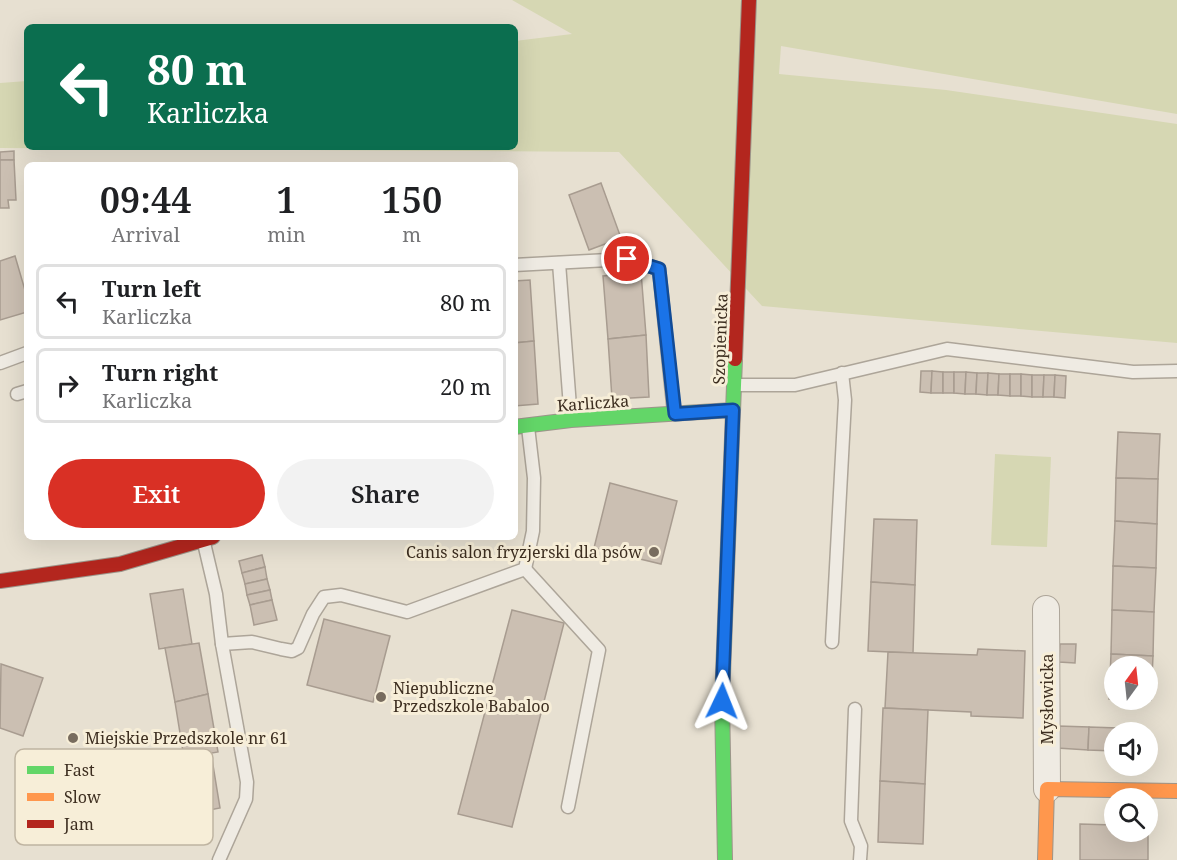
<!DOCTYPE html>
<meta charset="utf-8">
<style>
:root{--surface:#fff;--page:#f2f2f2;--text:#202124;--muted:#757577;--line:#e0e0e0;--accent:#d93025}
body{margin:0;font-family:"Noto Serif",serif;background:var(--page);color:var(--text);height:100vh;display:flex;flex-direction:column;font-size:22px;white-space:nowrap}
*{box-sizing:border-box;margin:0}
p{font-size:20px;color:var(--muted)}
.icon{flex:none;width:33px;height:33px;fill:none;stroke:currentColor;stroke-width:2;stroke-linecap:round;stroke-linejoin:round}
.map{position:relative;flex:1;overflow:hidden}
.details{position:absolute;left:24px;top:162px;width:494px;height:378px;display:flex;flex-direction:column;background:var(--surface);border-radius:9px;box-shadow:0 6px 24px #0002}
.details>*{flex:none}
.guide{position:absolute;left:24px;top:24px;width:494px;height:126px;border-radius:9px;box-shadow:0 6px 24px #0002;background:#0b6e4f;color:#fff;overflow:hidden}
.needle{width:39px;rotate:15deg}
.tools{position:absolute;left:1104px;top:656px;display:grid;gap:12px}
.tools a{display:grid;place-items:center;width:54px;height:54px;border-radius:50%;background:var(--surface);box-shadow:0 6px 24px #0002;font-size:30px}
.pin{position:absolute;display:grid;place-items:center;width:51px;height:51px;color:#fff;margin:-26px;border:3px solid #fff;border-radius:50%;box-shadow:0 2px 6px #0007}
.me{position:absolute;width:66px;margin:-33px;rotate:2deg;stroke-linejoin:round;filter:drop-shadow(0 0 4px #0008)}
.turn{display:flex;align-items:center;gap:21px;height:126px;padding:0 24px;font-size:27px}
.turn .icon{width:78px;height:78px;stroke-width:2.5}
.turn b{display:block;font-size:42px;line-height:51px}
.eta{display:flex;justify-content:space-evenly;align-items:center;height:102px;text-align:center}
.eta b{font-size:36px;font-weight:600;line-height:42px}
.button{display:flex;gap:12px;margin-top:auto;padding:12px 24px}
.button a{flex:1;height:69px;border-radius:36px;background:var(--accent);color:#fff;font-size:24px;font-weight:600;line-height:69px;text-align:center}
.button a+a{background:var(--page);color:var(--text)}
ul{padding:0;list-style:none}
li{display:flex;align-items:center;gap:18px;height:75px;margin:0 12px 9px;padding:0 12px;border:3px solid var(--line);border-radius:9px}
li div{flex:1}
li b{display:block;font-size:22px}
li em{font-style:normal}
.map>svg:first-child{display:block}
.green{fill:#d6d7b3}
.building{fill:#cbbfb2;stroke:#a89c90;stroke-width:1.5}
.lines{fill:none;stroke-linecap:round;stroke-linejoin:round}
.lane-casing{stroke:#ada599;stroke-width:15}
.street-casing{stroke:#ada599;stroke-width:28}
.fast-casing{stroke:#9c958a;stroke-width:16}
.slow-casing{stroke:#9c958a;stroke-width:16}
.jam-casing{stroke:#9c958a;stroke-width:16}
.lane{stroke:#efebe3;stroke-width:12}
.street{stroke:#efebe3;stroke-width:26}
.fast{stroke:#63d668;stroke-width:14}
.slow{stroke:#ff974d;stroke-width:14}
.jam{stroke:#b3261e;stroke-width:14}
.route-casing{stroke:#114b97;stroke-width:15}
.route{stroke:#1a73e8;stroke-width:10}
.poi-dot{fill:#786c5e;stroke:#f7eed8;stroke-width:2}
.labels{text-anchor:middle;dominant-baseline:central;stroke-width:6;stroke-linejoin:round;paint-order:stroke}
.street-label{font-size:16px;fill:#3d2e20;stroke:#f7eed8}
.poi-label{font-size:16px;fill:#3d2e20;stroke:#f7eed8;text-anchor:start}
.key{fill:#f7eed8;stroke:#bfb4a1;stroke-width:1.5}
.key-label{font-size:16px;fill:#3d2e20}
</style>
<div class="map">
<svg width="1177" height="860" viewBox="0 0 1177 860">
<rect width="100%" height="100%" fill="#e7e0d1"/>
<g class="green">
<polygon points="512,0 1177,0 1177,114 781,46 779,74 946,90 1177,124 1177,343 762,306 619,152 0,148 0,83 27,81 27,147 514,147 515,41 572,34"/>
<polygon points="995,454 1051,457 1047,547 991,545"/>
</g>
<g class="building">
<polygon points="14,151 14,160 0,160 0,152"/>
<polygon points="0,160 14,160 16,200 8,200 9,208 0,208"/>
<polygon points="601,183 621,238 589,250 569,195"/>
<polygon points="15,256 27,297 27,312 0,320 0,261"/>
<polygon points="641,272 646,335 608,339 603,276"/>
<polygon points="530,280 534,341 514,343 514,281"/>
<polygon points="646,335 649,397 612,399 608,339"/>
<polygon points="534,341 538,404 514,406 514,343"/>
<polygon points="921,371 932,371 931,393 920,392"/>
<polygon points="932,371 943,372 943,393 931,393"/>
<rect x="943" y="372" width="11" height="21"/>
<polygon points="954,372 966,372 965,394 954,393"/>
<polygon points="966,372 977,373 976,394 965,394"/>
<polygon points="977,373 988,373 987,395 976,394"/>
<polygon points="988,373 999,374 998,395 987,395"/>
<polygon points="999,374 1010,374 1010,396 998,395"/>
<rect x="1010" y="374" width="11" height="22"/>
<polygon points="1021,374 1032,375 1032,397 1021,396"/>
<polygon points="1032,375 1044,375 1043,397 1032,397"/>
<polygon points="1044,375 1055,375 1054,397 1043,397"/>
<polygon points="1055,375 1066,376 1065,398 1054,397"/>
<polygon points="1118,432 1160,434 1158,479 1116,478"/>
<polygon points="1116,478 1158,479 1157,524 1115,521"/>
<polygon points="610,483 677,501 661,564 594,548"/>
<polygon points="874,519 917,520 915,585 871,582"/>
<polygon points="1115,521 1157,524 1156,568 1113,566"/>
<polygon points="262,555 265,567 242,573 239,561"/>
<polygon points="1113,566 1156,568 1154,612 1112,610"/>
<polygon points="265,567 267,579 245,584 242,573"/>
<polygon points="267,579 270,590 247,595 245,584"/>
<polygon points="871,582 915,585 913,653 868,651"/>
<polygon points="183,589 192,644 159,649 150,594"/>
<polygon points="270,590 272,600 250,605 247,595"/>
<polygon points="272,600 277,620 254,625 250,605"/>
<polygon points="512,610 564,623 512,827 458,814"/>
<polygon points="1112,610 1154,612 1153,656 1111,654"/>
<polygon points="324,619 390,636 373,702 307,685"/>
<polygon points="199,643 208,694 175,702 165,648"/>
<polygon points="1060,644 1076,644 1075,663 1059,662"/>
<polygon points="978,649 1025,651 1023,718 971,716 971,712 885,708 888,652 977,655"/>
<polygon points="1111,654 1153,656 1151,700 1123,699 1148,699 1148,666 1114,666 1114,699 1109,699"/>
<polygon points="1,664 43,678 23,736 0,728"/>
<polygon points="208,694 218,752 184,758 175,702"/>
<polygon points="883,708 928,710 925,784 880,781"/>
<polygon points="1058,726 1089,727 1088,750 1057,748"/>
<polygon points="1089,727 1118,728 1118,732 1114,732 1114,751 1088,750"/>
<polygon points="211,753 220,808 188,814 179,759"/>
<polygon points="880,781 925,784 923,844 878,842"/>
<polygon points="1080,824 1114,825 1114,831 1148,831 1148,826 1148,860 1080,860"/>
</g>
<g class="lines">
<g class="lane-casing">
<g id="lane">
<polyline points="559,263 571,420"/>
<polyline points="514,265 627,259 659,269 674,413"/>
<polyline points="0,363 27,353"/>
<polyline points="735,385 795,385 947,349 1133,372 1177,371"/>
<polyline points="17,394 27,391"/>
<polyline points="204,543 216,594 222,644 247,782 246,799 219,860"/>
<polyline points="525,569 599,650 568,807"/>
<polyline points="832,642 845,400 842,373"/>
<polyline points="222,644 252,642 281,649 292,651 298,648 313,614 324,597 341,595 407,612 525,569 533,531 534,478 528,427"/>
<polyline points="855,709 851,821 861,846 860,860"/>
</g>
</g>
<g class="street-casing">
<polyline id="street" points="1046,609 1047,789"/>
</g>
<g class="fast-casing">
<g id="fast">
<polyline points="514,427 571,420 733,410"/>
<polyline points="725,860 722,701 735,359"/>
</g>
</g>
<g class="slow-casing">
<polyline id="slow" points="1045,860 1047,789 1177,791"/>
</g>
<g class="jam-casing">
<g id="jam">
<polyline points="735,359 749,0"/>
<polyline points="0,581 120,564 213,537"/>
</g>
</g>
<use href="#lane" class="lane"/>
<use href="#street" class="street"/>
<use href="#fast" class="fast"/>
<use href="#slow" class="slow"/>
<use href="#jam" class="jam"/>
</g>
<g class="lines">
<g class="route-casing">
<polyline id="route" points="627,259 659,269 675,414 733,410 722,701"/>
</g>
<use href="#route" class="route"/>
</g>
<g class="poi-dot">
<circle cx="654" cy="552" r="6"/>
<circle cx="381" cy="697" r="6"/>
<circle cx="73" cy="738" r="6"/>
</g>
<g class="labels">
<g class="street-label">
<text transform="translate(720 339) rotate(-88)">Szopienicka</text>
<text transform="translate(593 403) rotate(-4)">Karliczka</text>
<text transform="translate(1047 699) rotate(-90)">Mysłowicka</text>
</g>
<g class="poi-label">
<text x="642" y="552" text-anchor="end">Canis salon fryzjerski dla psów</text>
<text x="393" y="688">Niepubliczne<tspan x="393" dy="18">Przedszkole Babaloo</tspan></text>
<text x="85" y="738">Miejskie Przedszkole nr 61</text>
</g>
</g>
<rect x="15" y="749" width="198" height="96" rx="9" class="key"/>
<rect x="27" y="766" width="27" height="8" fill="#63d668"/>
<rect x="27" y="793" width="27" height="8" fill="#ff974d"/>
<rect x="27" y="820" width="27" height="8" fill="#b3261e"/>
<g class="key-label">
<text x="64" y="776">Fast</text>
<text x="64" y="803">Slow</text>
<text x="64" y="830">Jam</text>
</g>
</svg>
<div class="tools">
<a><svg class="needle" viewBox="-14 -14 28 28"><path d="M0-13l5 13h-10z" fill="#e53935"/><path d="M0 13l5-13h-10z" fill="#757577"/></svg></a>
<a><svg class="icon" aria-label="sound" viewBox="0 0 24 24"><path d="M4 9h4l5-4v14l-5-4H4zM17 9q2 3 0 6"/></svg></a>
<a><svg class="icon" aria-label="search" viewBox="0 0 24 24"><circle cx="10" cy="10" r="6"/><path d="M15 15l6 6"/></svg></a>
</div>
<div class="pin" style="left:627px;top:259px;background:#d93025"><svg class="icon" aria-label="arrive" viewBox="0 0 24 24"><path d="M6 21V4h12l-3 4 3 4H6"/></svg></div>
<svg class="me" style="left:722px;top:701px" viewBox="-20 -20 40 40"><path d="M0-17L14 15 0 8-14 15z" fill="#1a73e8" stroke="#fff" stroke-width="4"/></svg>
<div class="guide">
<div class="turn"><svg class="icon" aria-label="left" viewBox="0 0 24 24"><path d="M17 20v-9H6M10 6l-5 5 5 5"/></svg><div><b>80 m</b>Karliczka</div></div>
</div>
<section class="details">
<div class="eta">
<div><b>09:44</b><p>Arrival</p></div>
<div><b>1</b><p>min</p></div>
<div><b>150</b><p>m</p></div>
</div>
<ul>
<li><svg class="icon" aria-label="left" viewBox="0 0 24 24"><path d="M17 20v-9H6M10 6l-5 5 5 5"/></svg><div><b>Turn left</b><p>Karliczka</p></div><em>80 m</em></li>
<li><svg class="icon" aria-label="right" viewBox="0 0 24 24"><path d="M7 20v-9h11M14 6l5 5-5 5"/></svg><div><b>Turn right</b><p>Karliczka</p></div><em>20 m</em></li>
</ul>
<div class="button"><a>Exit</a><a>Share</a></div>
</section>
</div>
